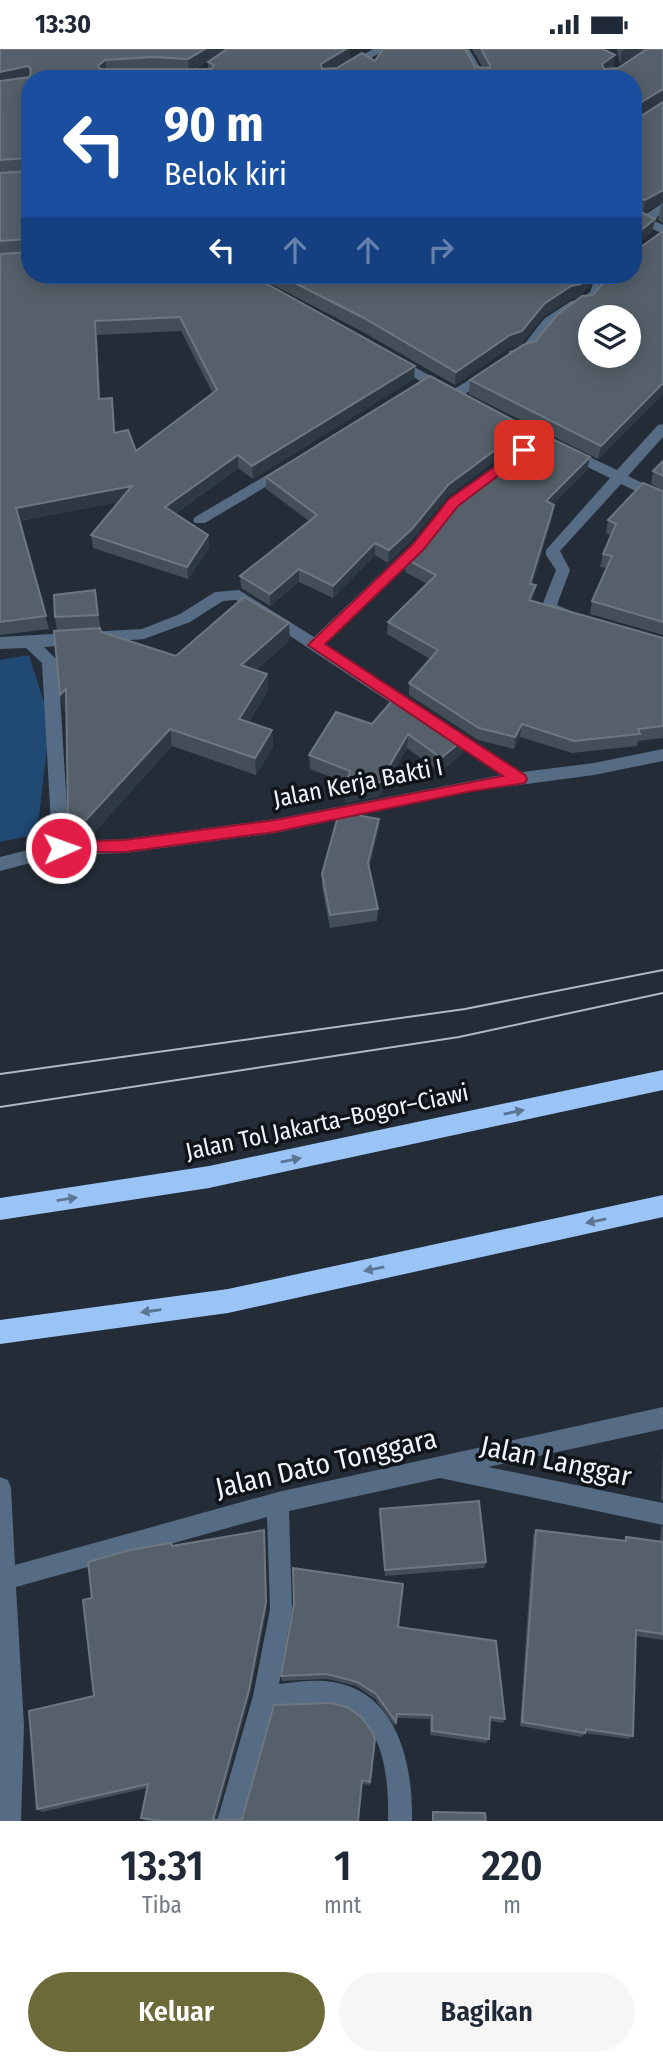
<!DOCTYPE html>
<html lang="id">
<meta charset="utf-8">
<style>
:root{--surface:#fff;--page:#f6f6f7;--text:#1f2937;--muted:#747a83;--accent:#6c6a38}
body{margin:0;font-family:"Fira Sans Condensed",sans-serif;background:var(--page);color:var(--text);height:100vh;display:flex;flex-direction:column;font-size:26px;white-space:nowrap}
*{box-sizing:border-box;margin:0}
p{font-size:23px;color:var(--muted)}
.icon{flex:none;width:38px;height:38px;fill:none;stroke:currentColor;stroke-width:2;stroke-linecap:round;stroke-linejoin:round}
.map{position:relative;height:1772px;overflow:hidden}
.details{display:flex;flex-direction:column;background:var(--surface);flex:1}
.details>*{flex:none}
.banner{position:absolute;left:21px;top:21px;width:621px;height:214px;border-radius:28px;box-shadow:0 4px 18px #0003;background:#1a4fa0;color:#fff;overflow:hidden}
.fabs{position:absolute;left:578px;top:256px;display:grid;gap:14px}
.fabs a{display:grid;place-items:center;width:63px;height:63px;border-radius:50%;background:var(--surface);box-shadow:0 4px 18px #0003;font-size:35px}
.pin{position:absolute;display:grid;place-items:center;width:60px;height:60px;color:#fff;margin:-30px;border-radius:14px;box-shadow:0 4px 10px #0006}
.me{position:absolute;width:77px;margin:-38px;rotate:88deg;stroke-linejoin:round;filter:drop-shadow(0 0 5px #0008)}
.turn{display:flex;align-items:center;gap:24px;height:147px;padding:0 28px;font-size:32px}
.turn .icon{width:91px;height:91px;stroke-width:2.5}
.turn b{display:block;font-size:49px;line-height:60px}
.lanes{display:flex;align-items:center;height:66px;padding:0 28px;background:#0003;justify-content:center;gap:35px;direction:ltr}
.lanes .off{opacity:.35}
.eta{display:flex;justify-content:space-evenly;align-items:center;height:119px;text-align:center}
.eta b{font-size:42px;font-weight:600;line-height:49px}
.primary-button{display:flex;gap:14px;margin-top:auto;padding:14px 28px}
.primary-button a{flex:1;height:80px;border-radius:42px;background:var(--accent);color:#fff;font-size:28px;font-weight:600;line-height:80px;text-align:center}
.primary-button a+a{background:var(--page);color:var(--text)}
.status{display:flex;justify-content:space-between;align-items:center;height:49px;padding:0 35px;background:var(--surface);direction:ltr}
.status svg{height:19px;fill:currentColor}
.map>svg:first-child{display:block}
.green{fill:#204974}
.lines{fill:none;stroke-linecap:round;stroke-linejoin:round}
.minor{fill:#566c84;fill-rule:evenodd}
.highway{fill:#99c4f5;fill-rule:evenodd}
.tram{stroke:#b3b9c2;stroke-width:2}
.wall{fill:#434e58;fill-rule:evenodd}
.shaded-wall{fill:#2e3944}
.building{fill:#55606a;stroke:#6e7781;stroke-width:2;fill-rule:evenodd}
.oneway{fill:#5b7592}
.route{fill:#e11d48;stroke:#92132f;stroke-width:2}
.labels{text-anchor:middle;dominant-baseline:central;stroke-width:7;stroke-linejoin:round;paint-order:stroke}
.street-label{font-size:24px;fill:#eff5fc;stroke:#101419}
.near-street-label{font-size:28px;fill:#eff5fc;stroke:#101419}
</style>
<div class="status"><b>13:30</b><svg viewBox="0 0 49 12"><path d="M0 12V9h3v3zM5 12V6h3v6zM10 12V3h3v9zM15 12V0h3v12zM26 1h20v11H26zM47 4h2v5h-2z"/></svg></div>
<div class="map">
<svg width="663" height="1772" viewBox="0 0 663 1772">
<rect width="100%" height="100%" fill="#232c37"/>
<polygon class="green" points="29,606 50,672 37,785 0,793 0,611"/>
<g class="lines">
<g class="minor">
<polygon points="373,0 386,0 336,30 322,30"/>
<polygon points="459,0 469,0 487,30 476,30"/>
<polygon points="663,154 663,164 653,171 663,176 663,185 634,171 634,163 643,167"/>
<polygon points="602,226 615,226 604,236 600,247 589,257 579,258 554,276 532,304 509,308 509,302 522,298 544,270 571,252 580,251 590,243 594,232"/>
<polygon points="396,308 449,337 451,340 444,344 439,343 391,315 389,312"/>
<polygon points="489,319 496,323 494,326 459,349 449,349 449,343"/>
<path d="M503,367l114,54 41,-45 5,-1v13l-35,39 35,17v11l-42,-20 -61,67 10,19 -13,35 14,6 3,4 -3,4c-9,2 -24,-3 -30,-11l15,-38 -10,-15v-5l64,-72 -112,-55v-6z"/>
<polygon points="284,416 289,418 289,424 205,474 195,474 193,471 195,468"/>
<polygon points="477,432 482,434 482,440 459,456 423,502 325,595 421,658 423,662 421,666 409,666 236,551 223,552 190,573 144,590 44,598 58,612 69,792 125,790 275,770 501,726 439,685 437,681 439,677 445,675 522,723 594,714 663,700 663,712 594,726 467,743 275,784 125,804 61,806 0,822 0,808 52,795 42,614 26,599 0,600 0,588 142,580 180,565 215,543 239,541 314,588 413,494 449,450"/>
<path d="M663,1358v22l-175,38 175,36v22l-223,-47 -151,33 3,98 -13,75c18,-2 37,-5 54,-2 66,11 80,84 79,139h-24c1,-40 -3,-108 -55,-116 -20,-3 -40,1 -60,2l-32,114h-24l36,-125 17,-87 -3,-92 -251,70 8,139 -3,95h-21v-344l8,3 3,8 4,77 263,-73z"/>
</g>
<g class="highway">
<polygon points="663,1021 663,1041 209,1139 0,1171 0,1149 209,1117"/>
<polygon points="663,1146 663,1168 228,1264 0,1295 0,1271 228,1240"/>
</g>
<g class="tram">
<polyline points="0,1025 465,960 663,921"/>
<polyline points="0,1058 459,988 663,944"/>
</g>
</g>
<g class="wall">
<path d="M0,0h226l-31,20h13v-7l19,-13h123v10l-15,9 40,-7 108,7 -11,-19h131l11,19h4l27,-18h-2l-23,14 -3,-15h46v52l-28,17h3l25,-16v100l-20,11 12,6 -3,13 -18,14v2l4,1 25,-18v163l-65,65 -129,-65 1,-14 66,-39 57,-46 41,-20v-196h-604v196l385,91 -1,13 -161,100 -15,-11 -63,46 33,21 1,13 -21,31 -95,-31 -2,-13 27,-33 -99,19 30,108 -49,6zM181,282l32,63 -77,57 -21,-19 -1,-21 -14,-12 -3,-64z"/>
<polygon points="663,155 663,174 658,171 661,157"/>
<polygon points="254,226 599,226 579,248 570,250 543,268 520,296 509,299 455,336 363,283"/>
<polygon points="526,378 524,390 447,448 411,492 388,514 375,506 333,549 299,533 270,557 241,539 240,527 309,472 266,440 266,428"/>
<polygon points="663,412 663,441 651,435 653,422"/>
<polygon points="587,421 553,455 554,456 552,469 532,536 534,549 533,552 663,589 663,689 638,692 637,697 572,704 520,688 514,700 478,691 409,646 409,634 430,610 387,585 388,573 427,535 405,523 406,510"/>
<polygon points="663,442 663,586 590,565 592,552 606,519 600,518 603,505 611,487 606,484 608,471"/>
<polygon points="95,541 101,583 176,607 290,591 256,621 267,625 268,642 249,673 272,681 273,698 256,726 172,697 90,788 71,785 68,769 66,661 64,663 57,582 55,568"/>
<polygon points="372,675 464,690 463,704 440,723 407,699 379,747 345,754 346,734 310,720 309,706"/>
<polygon points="368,754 367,768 379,770 378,783 369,820 378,860 377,872 330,879 322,838 322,825"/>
<polygon points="663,1398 663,1452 661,1451"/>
<polygon points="380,1460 486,1513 484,1519 385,1527 379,1466"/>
<polygon points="663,1475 663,1591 636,1587 633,1687 628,1690 585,1684 582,1688 520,1677 533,1487 536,1481 624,1492 626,1488 660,1492 661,1478"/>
<polygon points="265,1488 267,1560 250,1646 216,1770 242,1770 375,1690 370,1736 362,1735 358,1772 146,1772 141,1769 147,1739 42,1763 37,1760 94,1647 92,1549 171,1494 173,1497"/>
<polygon points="398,1578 505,1670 503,1674 490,1672 489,1690 486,1694 430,1686 430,1670 397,1669 395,1677 375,1650 356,1637 327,1630 282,1632 281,1627"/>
</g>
<g class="shaded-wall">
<polygon points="205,0 226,0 189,23 188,10"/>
<polygon points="346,0 350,0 350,10 321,28 321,15"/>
<polygon points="626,0 643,0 620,15 622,2"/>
<polygon points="615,6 614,19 601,28 602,15"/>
<polygon points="105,11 107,24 99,30 98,17"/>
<polygon points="28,17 30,30 0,36 0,23"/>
<polygon points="663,40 663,52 634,69 635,57"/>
<polygon points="663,141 663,153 643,164 645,151"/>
<polygon points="655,170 652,183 634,198 635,186"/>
<polygon points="589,226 599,226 579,248 570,250 543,268 520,296 509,299 455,336 456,323 544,255"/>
<polygon points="95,272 97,286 101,363 99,350"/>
<polygon points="415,317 414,330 253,430 252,417"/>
<polygon points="663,334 663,345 598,410 601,397"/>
<polygon points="526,378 524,390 447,448 411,492 388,514 389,501 448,436"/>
<polygon points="238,406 238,419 166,471 165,458"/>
<polygon points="590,408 587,421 544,465 546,452"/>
<polygon points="132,437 133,450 18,472 16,459"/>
<polygon points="554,456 552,469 529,548 530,535"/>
<polygon points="208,486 209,499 188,530 187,518"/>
<polygon points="375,494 375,506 333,549 333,537"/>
<polygon points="299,520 299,533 270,557 270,545"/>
<polygon points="536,536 534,549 528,564 529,551"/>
<polygon points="289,574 290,591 242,633 241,616"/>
<polygon points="267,625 268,642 240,687 239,670"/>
<polygon points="66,640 69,657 64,663 60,646"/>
<polygon points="522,675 520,688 514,700 515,688"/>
<polygon points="170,680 172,697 90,788 86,771"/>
<polygon points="272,681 273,698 256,726 255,709"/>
<polygon points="408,685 407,699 379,747 345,754 345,740"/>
<polygon points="464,690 463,704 440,723 441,709"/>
<polygon points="368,754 368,767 360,780 361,767"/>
<polygon points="379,770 378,783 367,827 368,814"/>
<polygon points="264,1481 267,1560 250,1646 215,1772 213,1771"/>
</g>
<g class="building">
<path d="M0,0h205l-17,10 -36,-2 -47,3 -7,6 2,3h111l3,-4 -6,-3 19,-13h119l-25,15 1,5 15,-1 25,-15 13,8 8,-12h82l10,18 15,1v-3l-9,-16h122l12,6 -13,9 2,5 14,-1 29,-19h16v40l-28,17 -1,12h4l25,-16v88l-18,10 -11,-3 1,12 20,10 -20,16 -1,13 4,1 25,-18v152l-62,63 -131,-66 53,-35 13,-4 22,-27 24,-18 11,-1 17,-20h24v-196h-604v81l-2,-2 -28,2v-79l30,-4 1,-8 -3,-3 -28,6zM590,268h38v38h-38z"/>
<polygon points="30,122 30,192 28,190 0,192 0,124"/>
<path d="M30,201v25h221l164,91 -163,100 -14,-11 -73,52 43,28 -21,32 -96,-32 41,-49 -116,22 30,108 -46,6v-368l30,-2zM180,268l37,73 -81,61 -8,-21 -14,3 -2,-35 -13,1 -4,-78z"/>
<polygon points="279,226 589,226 581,235 571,237 544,255 522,282 510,286 456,323 364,269"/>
<polygon points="430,327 526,378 448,436 412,480 389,501 375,494 333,537 299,520 270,545 240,527 317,466 266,428"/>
<polygon points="542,385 590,408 546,452 554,456 530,535 536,536 529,551 663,589 663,677 638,680 640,685 574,692 522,675 515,688 479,679 409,634 438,601 388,573 436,526 406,510 426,491 462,445"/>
<polygon points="663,412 663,427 653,422"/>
<polygon points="643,434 663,442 663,573 592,552 612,507 603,505 616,475 608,471"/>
<polygon points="95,541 98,566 55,568 54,546"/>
<polygon points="244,548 289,574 241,616 267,625 239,670 272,681 255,709 170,680 86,771 68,769 66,640 60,646 54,582 100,579 101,583 176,607"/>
<polygon points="397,646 464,690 441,709 408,685 380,733 345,740 350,722 309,706 336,663 372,675"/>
<polygon points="368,754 361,767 379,770 368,814 378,860 330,866 322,825 340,760"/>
<polygon points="479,1452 486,1513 385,1521 380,1460"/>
<polygon points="264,1481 266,1553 249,1641 213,1771 242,1770 274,1656 332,1654 349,1659 362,1669 372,1683 375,1690 370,1733 362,1731 358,1772 161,1772 141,1769 148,1735 37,1760 29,1662 94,1647 83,1551 92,1549 88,1513 130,1501 171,1494 172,1497"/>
<polygon points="536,1481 626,1492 626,1488 663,1493 663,1585 636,1581 633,1687 586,1680 585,1684 522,1673"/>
<polygon points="293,1519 403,1535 398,1578 496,1592 505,1670 490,1668 489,1690 432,1682 432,1666 397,1665 396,1673 376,1645 357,1633 327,1625 281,1627 294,1555"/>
<polygon points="433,1763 485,1764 486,1772 433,1772"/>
</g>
<defs><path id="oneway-solid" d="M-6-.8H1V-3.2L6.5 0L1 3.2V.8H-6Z" transform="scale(1.75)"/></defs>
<g class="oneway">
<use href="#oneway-solid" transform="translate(514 1063) rotate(-12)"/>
<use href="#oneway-solid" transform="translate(291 1111) rotate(-12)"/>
<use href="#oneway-solid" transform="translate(67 1150) rotate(-9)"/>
<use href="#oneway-solid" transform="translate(596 1172) rotate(168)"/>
<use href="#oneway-solid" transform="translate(374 1220) rotate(168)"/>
<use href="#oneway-solid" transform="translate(151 1262) rotate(172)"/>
</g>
<polygon class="route" points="524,397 528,399 528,404 458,457 423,501 325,595 525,726 527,730 525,734 467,743 275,783 125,803 56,803 53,799 61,793 125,791 275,771 503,727 308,596 413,495 449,450"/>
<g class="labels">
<g class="street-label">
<text transform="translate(358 734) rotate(-11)">Jalan Kerja Bakti I</text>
<text transform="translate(327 1073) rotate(-12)">Jalan Tol Jakarta–Bogor–Ciawi</text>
</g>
<g class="near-street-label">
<text transform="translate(556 1412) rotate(12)">Jalan Langgar</text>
<text transform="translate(326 1414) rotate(-13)">Jalan Dato Tonggara</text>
</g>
</g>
</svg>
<div class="fabs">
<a><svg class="icon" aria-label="layers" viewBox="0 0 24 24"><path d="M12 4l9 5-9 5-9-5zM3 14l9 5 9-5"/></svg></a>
</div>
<div class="pin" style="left:524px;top:401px;background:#d93025"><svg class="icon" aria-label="arrive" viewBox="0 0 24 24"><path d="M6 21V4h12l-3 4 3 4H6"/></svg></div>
<svg class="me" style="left:61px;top:799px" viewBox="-20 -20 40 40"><circle r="17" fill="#e11d48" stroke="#fff" stroke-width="3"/><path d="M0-11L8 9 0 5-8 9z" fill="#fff"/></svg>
<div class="banner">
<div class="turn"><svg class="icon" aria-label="left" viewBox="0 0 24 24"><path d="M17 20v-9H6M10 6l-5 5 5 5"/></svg><div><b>90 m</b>Belok kiri</div></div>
<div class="lanes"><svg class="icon" aria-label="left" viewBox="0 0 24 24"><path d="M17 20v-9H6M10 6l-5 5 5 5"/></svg><svg class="icon off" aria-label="ahead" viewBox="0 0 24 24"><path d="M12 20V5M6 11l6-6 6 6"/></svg><svg class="icon off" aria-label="ahead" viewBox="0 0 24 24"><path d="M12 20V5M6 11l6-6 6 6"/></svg><svg class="icon off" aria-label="right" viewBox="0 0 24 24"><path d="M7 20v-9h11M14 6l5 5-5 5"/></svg></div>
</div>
</div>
<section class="details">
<div class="eta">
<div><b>13:31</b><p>Tiba</p></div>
<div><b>1</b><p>mnt</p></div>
<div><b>220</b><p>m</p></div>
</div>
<div class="primary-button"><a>Keluar</a><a>Bagikan</a></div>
</section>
